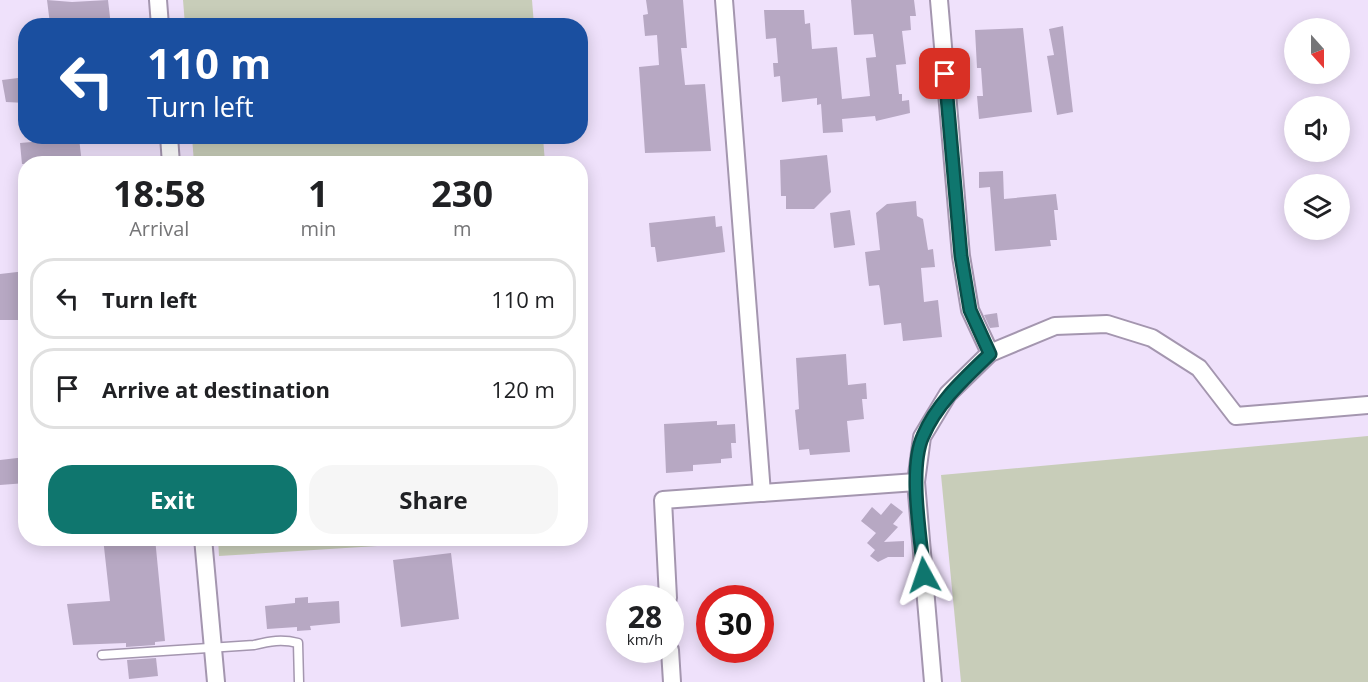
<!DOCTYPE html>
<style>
:root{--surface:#fff;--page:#f6f6f6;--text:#202124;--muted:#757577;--line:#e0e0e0;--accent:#0f766e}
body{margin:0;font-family:"Open Sans",sans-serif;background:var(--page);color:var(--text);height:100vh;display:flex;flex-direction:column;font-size:22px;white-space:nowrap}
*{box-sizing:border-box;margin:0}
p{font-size:20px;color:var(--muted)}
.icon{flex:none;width:33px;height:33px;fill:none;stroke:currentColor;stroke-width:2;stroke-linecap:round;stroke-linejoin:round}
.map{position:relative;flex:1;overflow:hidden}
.sheet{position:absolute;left:18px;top:156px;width:570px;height:390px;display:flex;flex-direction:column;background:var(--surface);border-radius:24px;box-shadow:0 3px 15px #0003}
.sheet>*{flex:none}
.top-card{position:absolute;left:18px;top:18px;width:570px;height:126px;border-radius:24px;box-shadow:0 3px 15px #0003;background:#1a4fa0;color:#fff;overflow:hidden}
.needle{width:39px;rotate:159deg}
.tools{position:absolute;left:1284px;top:18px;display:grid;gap:12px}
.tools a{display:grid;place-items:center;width:66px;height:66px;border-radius:50%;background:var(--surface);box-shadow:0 3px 15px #0003;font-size:30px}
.speed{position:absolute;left:606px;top:585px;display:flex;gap:12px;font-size:30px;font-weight:700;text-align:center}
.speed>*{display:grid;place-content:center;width:78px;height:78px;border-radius:50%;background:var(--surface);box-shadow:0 3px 15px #0003;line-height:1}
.speed small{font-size:15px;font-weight:400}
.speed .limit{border:9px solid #d22;background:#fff;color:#111}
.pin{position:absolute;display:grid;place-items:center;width:51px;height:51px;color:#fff;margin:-26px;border-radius:12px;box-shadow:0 3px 9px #0006}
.me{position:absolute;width:66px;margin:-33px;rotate:355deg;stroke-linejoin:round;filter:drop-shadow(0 0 4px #0008)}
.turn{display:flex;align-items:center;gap:21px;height:126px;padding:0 30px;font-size:27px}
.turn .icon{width:78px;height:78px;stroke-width:2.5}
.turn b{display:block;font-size:42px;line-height:51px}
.eta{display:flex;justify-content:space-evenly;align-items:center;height:102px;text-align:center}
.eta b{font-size:36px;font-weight:700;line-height:42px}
.button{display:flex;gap:12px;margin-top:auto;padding:12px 30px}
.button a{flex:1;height:69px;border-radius:24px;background:var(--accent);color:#fff;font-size:24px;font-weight:700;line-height:69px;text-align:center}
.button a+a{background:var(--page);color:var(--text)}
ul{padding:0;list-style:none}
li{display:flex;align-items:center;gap:18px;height:81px;margin:0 12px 9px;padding:0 18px;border:3px solid var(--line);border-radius:24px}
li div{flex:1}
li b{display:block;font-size:22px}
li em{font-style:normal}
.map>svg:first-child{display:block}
.green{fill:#c8cdb9}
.building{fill:#b7a8c3}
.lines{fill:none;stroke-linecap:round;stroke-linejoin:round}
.service-casing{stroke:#a496af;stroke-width:11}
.minor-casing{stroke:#a496af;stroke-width:20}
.service{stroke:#fff;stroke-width:8}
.minor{stroke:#fff;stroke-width:16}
.route-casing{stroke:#0a4d48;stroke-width:15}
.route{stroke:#0f766e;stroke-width:10}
</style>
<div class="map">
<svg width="1368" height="682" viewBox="0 0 1368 682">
<rect width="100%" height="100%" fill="#efe1fb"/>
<g class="green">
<polygon points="183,0 532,0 534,25 185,25"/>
<polygon points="192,137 543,137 545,163 194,163"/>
<polygon points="1368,436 1368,682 961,682 941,475"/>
<polygon points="218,538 489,538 489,539 219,556"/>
</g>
<g class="building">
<polygon points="47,0 72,2 108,0 111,26 79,26 79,21 50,24"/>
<polygon points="646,0 683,0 687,48 681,48 685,85 705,84 711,151 645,153 639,67 659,65 657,35 645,36 643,15 648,14"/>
<polygon points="851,0 914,0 916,16 910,16 911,30 902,31 906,64 896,65 899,94 902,94 902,101 909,100 910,113 876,121 875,116 842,119 843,132 823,133 821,104 817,105 817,98 782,102 780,76 774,77 773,63 778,63 776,38 766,39 764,10 804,10 805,24 810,23 812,49 837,47 842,99 870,96 866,58 876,57 873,34 854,35"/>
<polygon points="1063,26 1073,112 1057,115 1047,56 1054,55 1049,29"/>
<polygon points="1023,28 1032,112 979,119 977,96 983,96 981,68 977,68 975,30"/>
<polygon points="26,77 26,103 6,102 2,80"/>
<polygon points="79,138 82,164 22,164 20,143"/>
<polygon points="827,155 831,192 814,209 786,209 786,196 781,196 780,160"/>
<polygon points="1003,171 1004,199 1056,194 1058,210 1054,210 1057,240 1050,240 1051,246 995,251 990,187 979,188 979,172"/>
<polygon points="916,201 917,216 923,219 928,250 933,249 935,267 921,268 924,302 938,300 942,337 903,341 901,323 884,325 880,289 879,285 869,286 865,252 880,250 876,213 887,204"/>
<polygon points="850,210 855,245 834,248 830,213"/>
<polygon points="715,216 716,227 722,226 725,252 657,262 655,247 651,247 649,223"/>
<polygon points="26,271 26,320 0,320 0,274"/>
<polygon points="997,313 999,327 990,328 984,315"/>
<polygon points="846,354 848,385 866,383 867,399 862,399 864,419 847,421 850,452 810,455 809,449 799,450 795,410 799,409 796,358"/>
<polygon points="717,421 717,425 735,424 736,443 731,443 732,458 721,459 721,463 693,465 693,471 666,473 664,424"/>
<polygon points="26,457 26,483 0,485 0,460"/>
<polygon points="891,503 903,512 893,524 898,527 884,542 904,541 904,557 888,557 878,562 870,556 875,550 867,543 876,533 861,521 872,507 881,515"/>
<polygon points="103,538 155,538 165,641 155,642 155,645 126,647 126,643 73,645 67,604 110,601"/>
<polygon points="451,553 459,619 401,627 393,560"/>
<polygon points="308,597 308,603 339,601 340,623 310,626 311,630 297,631 297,627 267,629 265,606 295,603 295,598"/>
<polygon points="156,658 158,676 129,679 127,660"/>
</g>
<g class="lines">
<g class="service-casing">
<path id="service" d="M102,655l152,-10c16,-4 28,-6 44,-2l1,39"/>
</g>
<g class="minor-casing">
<g id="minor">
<polyline points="158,0 160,26"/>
<polyline points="724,0 762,493"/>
<polyline points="939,0 961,256 970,310 990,353"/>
<polyline points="169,136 171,164"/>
<polyline points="203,538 216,682"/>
<polyline points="668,598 663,500 916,482"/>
<polyline points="670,650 672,682"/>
<polyline points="933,682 916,482 922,437 948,394 990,353 1055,326 1107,324 1152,338 1199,368 1236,416 1368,405"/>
</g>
</g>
<use href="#service" class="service"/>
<use href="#minor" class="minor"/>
</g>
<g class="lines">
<g class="route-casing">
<path id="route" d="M924,575c-3,-37 -16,-106 -1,-139 14,-33 42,-58 67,-82l-20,-44 -9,-54 -16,-182"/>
</g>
<use href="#route" class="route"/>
</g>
</svg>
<div class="tools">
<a><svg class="needle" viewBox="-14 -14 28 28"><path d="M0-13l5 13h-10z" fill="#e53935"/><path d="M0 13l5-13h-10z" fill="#757577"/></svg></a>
<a><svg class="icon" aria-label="sound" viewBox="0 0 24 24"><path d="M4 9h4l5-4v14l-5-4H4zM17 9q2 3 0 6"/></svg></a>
<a><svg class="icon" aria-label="layers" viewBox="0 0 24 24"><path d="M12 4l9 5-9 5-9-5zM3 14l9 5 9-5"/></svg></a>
</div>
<div class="speed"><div>28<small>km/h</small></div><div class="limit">30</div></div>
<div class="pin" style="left:945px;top:74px;background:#d93025"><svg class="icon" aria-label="arrive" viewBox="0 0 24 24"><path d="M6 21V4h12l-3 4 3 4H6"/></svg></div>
<svg class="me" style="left:924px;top:575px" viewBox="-20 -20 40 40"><path d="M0-17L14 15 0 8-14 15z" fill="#0f766e" stroke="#fff" stroke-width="4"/></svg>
<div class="top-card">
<div class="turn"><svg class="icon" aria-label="left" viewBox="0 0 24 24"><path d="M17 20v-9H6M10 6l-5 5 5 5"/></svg><div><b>110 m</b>Turn left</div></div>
</div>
<section class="sheet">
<div class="eta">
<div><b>18:58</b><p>Arrival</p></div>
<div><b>1</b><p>min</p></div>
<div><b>230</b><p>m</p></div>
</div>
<ul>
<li><svg class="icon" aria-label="left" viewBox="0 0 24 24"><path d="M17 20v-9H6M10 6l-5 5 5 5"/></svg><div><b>Turn left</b></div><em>110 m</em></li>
<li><svg class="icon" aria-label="arrive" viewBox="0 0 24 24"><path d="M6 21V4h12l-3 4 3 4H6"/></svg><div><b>Arrive at destination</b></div><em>120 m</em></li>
</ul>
<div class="button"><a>Exit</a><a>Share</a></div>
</section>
</div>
